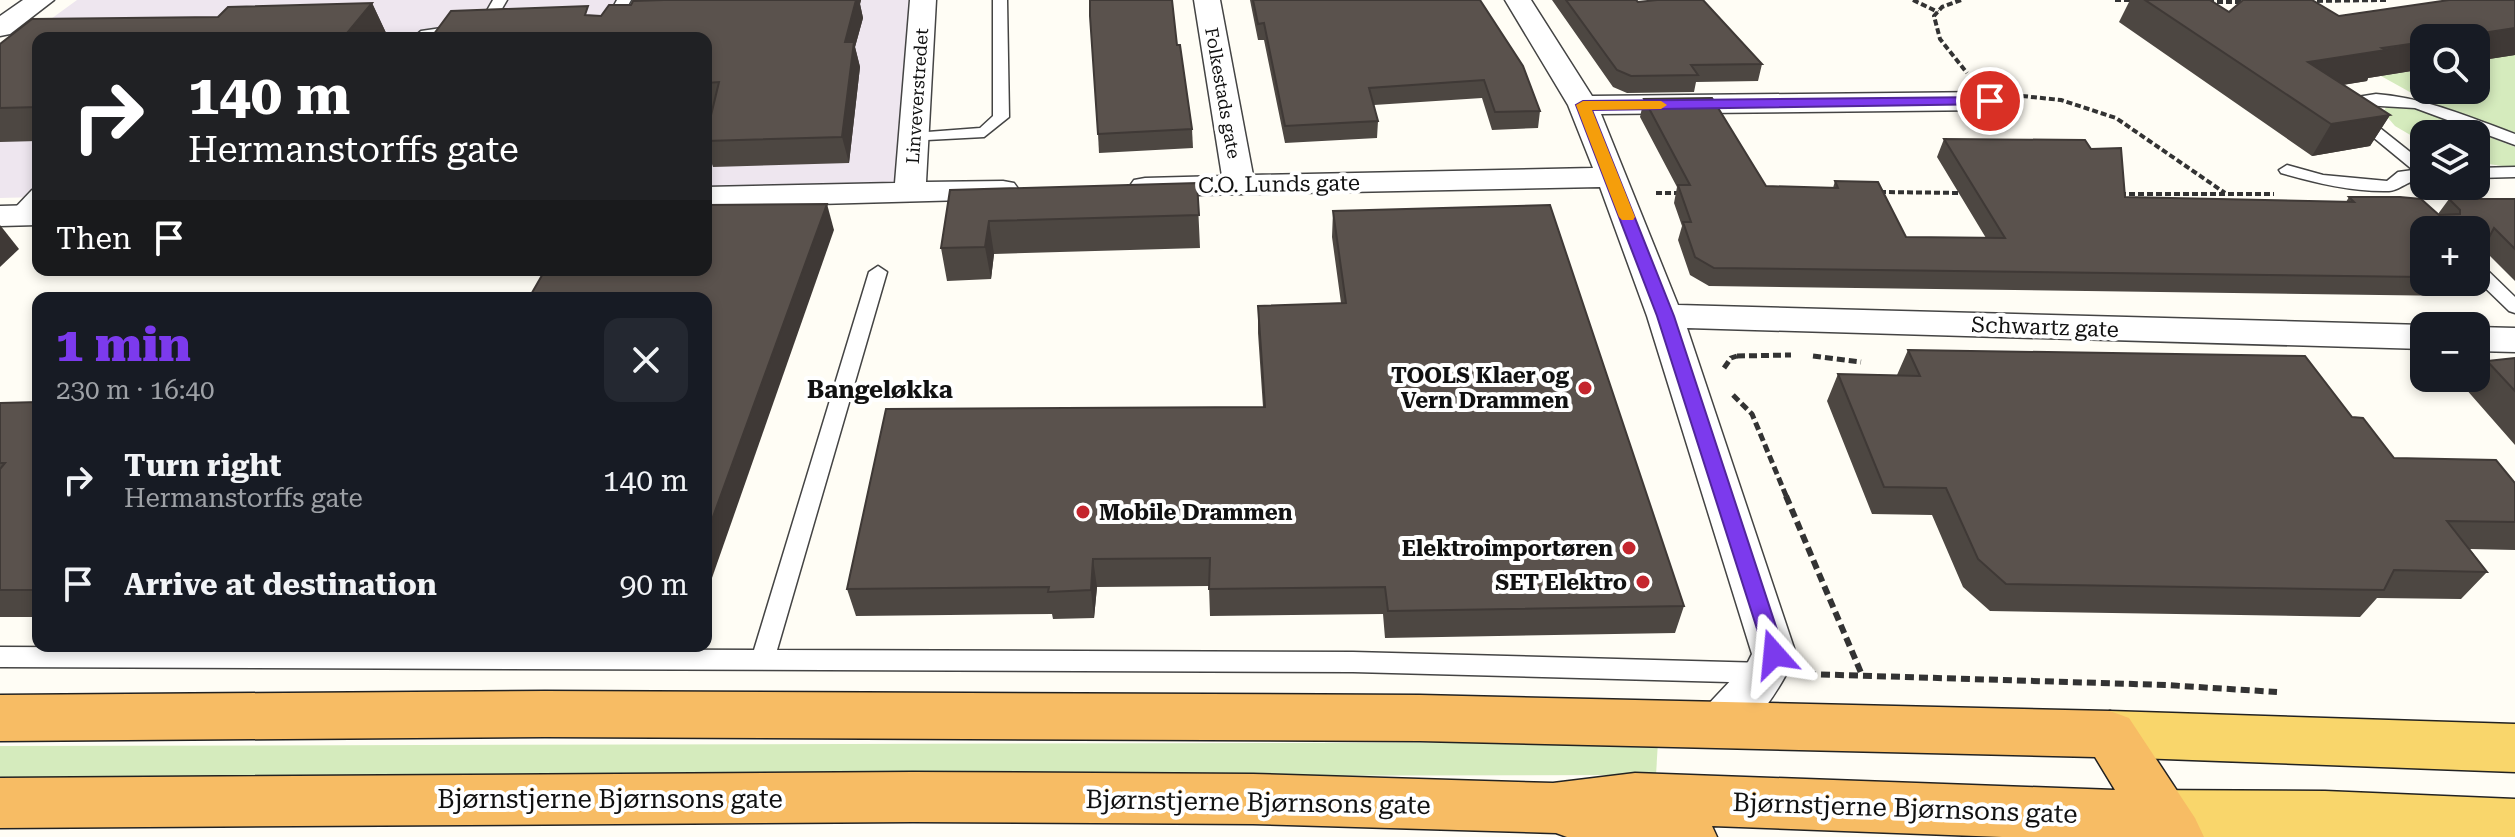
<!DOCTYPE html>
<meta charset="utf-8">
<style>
:root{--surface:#171b24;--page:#242831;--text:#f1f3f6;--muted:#9ea1a6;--accent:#7c3aed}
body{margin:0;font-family:"Roboto Serif",serif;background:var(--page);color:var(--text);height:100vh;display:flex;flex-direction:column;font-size:30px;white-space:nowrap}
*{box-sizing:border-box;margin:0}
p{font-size:26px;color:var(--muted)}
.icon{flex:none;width:44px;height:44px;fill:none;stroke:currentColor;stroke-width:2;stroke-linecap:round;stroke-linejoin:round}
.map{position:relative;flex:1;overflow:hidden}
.panel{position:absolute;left:32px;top:292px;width:680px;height:360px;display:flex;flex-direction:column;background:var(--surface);border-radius:16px;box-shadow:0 4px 12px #0003}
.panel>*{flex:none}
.banner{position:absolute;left:32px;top:32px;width:680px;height:244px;border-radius:16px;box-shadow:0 4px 12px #0003;background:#202124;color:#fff;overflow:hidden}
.buttons{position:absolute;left:2410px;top:24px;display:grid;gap:16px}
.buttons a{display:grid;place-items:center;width:80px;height:80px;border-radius:16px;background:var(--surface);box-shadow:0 4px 12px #0003;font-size:40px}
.pin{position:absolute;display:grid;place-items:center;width:68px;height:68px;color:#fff;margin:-34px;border:4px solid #fff;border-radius:50%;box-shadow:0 2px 8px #0007}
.me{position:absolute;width:88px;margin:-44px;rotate:342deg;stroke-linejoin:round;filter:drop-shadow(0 0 6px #0008)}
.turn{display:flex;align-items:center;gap:28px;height:168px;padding:0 24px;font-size:36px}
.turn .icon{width:104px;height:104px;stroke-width:2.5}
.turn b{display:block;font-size:56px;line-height:68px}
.then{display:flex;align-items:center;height:76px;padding:0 24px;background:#0003;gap:16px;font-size:30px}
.round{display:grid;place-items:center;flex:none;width:84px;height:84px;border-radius:16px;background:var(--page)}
.summary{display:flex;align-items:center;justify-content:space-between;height:136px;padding:0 24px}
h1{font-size:48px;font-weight:800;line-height:60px;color:var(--accent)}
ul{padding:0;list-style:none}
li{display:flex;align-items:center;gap:24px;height:104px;padding:0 24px}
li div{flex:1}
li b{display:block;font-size:30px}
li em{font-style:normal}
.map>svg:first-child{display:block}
.industrial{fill:#eee6ef}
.green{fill:#d5ebbd}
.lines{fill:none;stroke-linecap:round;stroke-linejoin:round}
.service-casing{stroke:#444;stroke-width:3}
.minor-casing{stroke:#444;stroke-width:3}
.primary-casing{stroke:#222;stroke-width:3}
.trunk-casing{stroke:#222;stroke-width:3}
.path-far2{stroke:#333;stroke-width:4;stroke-dasharray:6 3;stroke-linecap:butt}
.path-far1{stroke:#333;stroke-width:5;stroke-dasharray:8 4;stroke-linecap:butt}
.path{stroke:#333;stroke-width:6;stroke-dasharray:9 5;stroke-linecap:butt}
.service{fill:#fff;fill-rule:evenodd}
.minor{fill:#fff;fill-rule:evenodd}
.primary{fill:#f9d66b;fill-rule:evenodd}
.trunk{fill:#f7bc64;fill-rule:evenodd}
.wall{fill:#4d4742}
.shaded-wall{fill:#3f3936}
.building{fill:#5a524d;stroke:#3f3936;stroke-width:2}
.route{fill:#7c3aed;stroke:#51269a;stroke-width:2}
.slow{fill:#f59e0b}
.poi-dot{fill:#c4262e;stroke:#fff;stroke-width:3}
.labels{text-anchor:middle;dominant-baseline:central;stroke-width:8;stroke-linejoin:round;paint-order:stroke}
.far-street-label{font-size:18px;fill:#111;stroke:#fff}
.street-label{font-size:22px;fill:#111;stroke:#fff}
.poi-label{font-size:22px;font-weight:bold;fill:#111;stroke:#fff;text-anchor:end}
.neighbourhood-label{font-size:24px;font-weight:bold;fill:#111;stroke:#fff}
.near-street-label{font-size:26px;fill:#111;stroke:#fff}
</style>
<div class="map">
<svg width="2515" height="837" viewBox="0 0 2515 837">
<rect width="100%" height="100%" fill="#fffdf5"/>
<polygon class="industrial" points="77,0 923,0 910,191 706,193 706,38 38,38 38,197 0,198 0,56"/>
<g class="green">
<polygon points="2515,54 2515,134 2426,101 2381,76 2424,69 2424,90 2476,90 2476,60"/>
<polygon points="2387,106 2410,106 2515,147 2515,168 2476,162 2476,134 2424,134 2424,143 2395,126 2383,112"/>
<polygon points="1658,742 1656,775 0,778 0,746"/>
</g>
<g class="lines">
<g class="service-casing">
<g id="service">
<polygon points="493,0 507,0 489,31 479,31 477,28"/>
<polygon points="617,0 631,0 610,38 596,38"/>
<polygon points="993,0 1007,0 1009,117 984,137 908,141 908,135 914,133 980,128 993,116"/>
<polygon points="462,25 469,29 467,32 413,38 421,31"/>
<path d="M2376,94c50,4 93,23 139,40v11l-100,-37 -52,-3 -2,8 63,50v17c-19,0 -22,10 -35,11 -36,1 -73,-8 -108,-18l-2,-3 8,-5 36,10 64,6 11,-9 15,-2 -68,-56 6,-16z"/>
<polygon points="2515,167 2515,177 2476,178 2476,168"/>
<polygon points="38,189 38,204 24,219 12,219 10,215 12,211 32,190"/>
<polygon points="2476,264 2482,265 2515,297 2515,313 2509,311 2476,279"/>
<polygon points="878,266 887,272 777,650 1353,652 1766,663 1774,666 1778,673 1774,680 1766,683 1353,672 0,667 0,647 754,650 869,272"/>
</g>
</g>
<g class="minor-casing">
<g id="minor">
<polygon points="23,0 54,0 10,34 0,36 0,16"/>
<polygon points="910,0 936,0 926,182 1003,181 1014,183 1019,190 1014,197 1003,199 706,207 706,187 895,183"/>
<path d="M1194,0h26l33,175 340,-7 -25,-63 -63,-105h26l61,96 398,-4 10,3 5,6 -5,6 -10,3 -389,4 77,191 746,20 2,1 -2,23 -737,-21 109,326c-9,24 -48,88 -76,90 -6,1 -13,-3 -18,-5l-7,-14 7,-14 46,-49 4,-8 -105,-338 -47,-129 -455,9 -11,-2 -5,-7 5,-7 11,-2 77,-2z"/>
<polygon points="38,205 38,225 0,226 0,206"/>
<polygon points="2476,327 2515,328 2515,352 2476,351"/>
</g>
</g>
<g class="primary-casing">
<g id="primary">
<polygon points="2110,711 2515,724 2515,772 2110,757 2091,750 2083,734 2091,718"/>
<polygon points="2135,790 2325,791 2515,799 2515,837 2123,837 2115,834 2107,816 2115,798"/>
</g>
</g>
<g class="trunk-casing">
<polygon id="trunk" points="545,691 1420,695 2110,711 2129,718 2195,818 2204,837 2002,837 1712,826 1717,837 1567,837 1556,833 1253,824 913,822 0,828 0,778 913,772 1253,774 1553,783 1635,773 2115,790 2095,757 1420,741 545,737 0,741 0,695"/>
</g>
<g class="path-far2">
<polyline points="1913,0 1938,12"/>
<polyline points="1961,0 1942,7 1934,16 1940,39 1967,73"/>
<polyline points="2115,0 2134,0"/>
<polyline points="2308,1 2386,0"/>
<polyline points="2208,2 2246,2"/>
<polyline points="2022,96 2061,100 2116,118 2225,193"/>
<polyline points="1880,192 1962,193"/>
<polyline points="1656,193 1682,193"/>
<polyline points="2120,194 2274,194"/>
<polyline points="2440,194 2462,194"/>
</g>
<g class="path-far1">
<polyline points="1737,356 1791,355"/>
<polyline points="1813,356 1861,362"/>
<polyline points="1724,368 1731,358 1737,356"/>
<polyline points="1733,395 1752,414 1787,498"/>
</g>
<g class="path">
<polyline points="1786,496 1862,675"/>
<polyline points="1807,674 2166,685 2277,692"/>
</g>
<use href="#service" class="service"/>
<use href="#minor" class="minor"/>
<use href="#primary" class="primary"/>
<use href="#trunk" class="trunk"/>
</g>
<g class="wall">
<polygon points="664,0 861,0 860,4 863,18 855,47 860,67 849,163 713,167 706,146 706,136 713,108 706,109 706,38 591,16 601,16 631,5"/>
<polygon points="1250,0 1480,0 1540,111 1538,128 1492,130 1482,98 1374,105 1378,121 1377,138 1285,143 1264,40 1258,40"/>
<polygon points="1552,0 1636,0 1762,64 1758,81 1696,82 1694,92 1627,93 1613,87"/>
<polygon points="2130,0 2210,0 2229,12 2243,0 2312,0 2339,16 2449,0 2515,0 2515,55 2476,61 2476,38 2424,38 2424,69 2368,78 2367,81 2343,85 2390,115 2370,146 2312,156 2119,22"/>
<polygon points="372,3 387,35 385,38 38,38 38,141 0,142 0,44 32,19 218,17 228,7"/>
<polygon points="1177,45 1192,129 1193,148 1099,153 1098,134"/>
<polygon points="1644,99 1766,186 1833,188 1835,181 1906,237 1986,238 1937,157 1944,139 2125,197 2346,202 2349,197 2438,214 2449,199 2515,199 2515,281 2483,249 2424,230 2424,282 2465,282 2454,296 1709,286 1690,275 1678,240 1682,226 1674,203 1677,187 1640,117"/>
<polygon points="1197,183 1200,248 994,254 991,279 947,281 941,248 950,190"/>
<polygon points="1333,211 1684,606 1675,633 1385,638 1383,614 1210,616 1209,586 1097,587 1094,618 1053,619 1052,614 856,616 847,589 1263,407 1258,333 1258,306 1341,303 1332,237"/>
<polygon points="1908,350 2352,417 2394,458 2515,483 2515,550 2470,549 2487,572 2461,599 2377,598 2360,617 1990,611 1963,587 1932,515 1872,514 1827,401 1838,374 1897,375"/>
<polygon points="2515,358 2515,445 2465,388 2473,378 2476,378 2476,375 2487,361"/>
<polygon points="38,402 38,617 0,617 0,403"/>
</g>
<g class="shaded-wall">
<polygon points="852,0 861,0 860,4 863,18 855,47 860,67 849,163 842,137 845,42"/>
<polygon points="372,3 387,35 385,38 343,38"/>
<polygon points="2515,28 2515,55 2476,61 2476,38 2450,38"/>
<polygon points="2424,42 2424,69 2368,78 2367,81 2290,93 2308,62"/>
<polygon points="2390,115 2370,146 2312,156 2331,124"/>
<polygon points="827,204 834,230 706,595 706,536"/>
<polygon points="989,221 994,254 991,279 985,247"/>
<polygon points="0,225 19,249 0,267"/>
<polygon points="1093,559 1097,587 1094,618 1091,590"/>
</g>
<g class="building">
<polygon points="664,0 856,0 845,42 854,42 842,137 706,141 706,136 719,82 706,83 706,38 431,38 451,11 588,6 585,15 601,16 609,5 631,5 633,1"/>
<polygon points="1090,0 1172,0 1177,45 1180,45 1192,129 1098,134 1090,16"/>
<polygon points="1253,0 1480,0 1523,66 1540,111 1495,112 1484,80 1369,88 1378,121 1285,126 1264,23 1258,24"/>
<polygon points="1566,0 1636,0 1638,2 1657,0 1703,0 1762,64 1691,65 1698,75 1631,76 1617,70"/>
<polygon points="2145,0 2210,0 2229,12 2243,0 2312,0 2339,16 2449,0 2515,0 2515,28 2450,38 2424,38 2424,42 2382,48 2386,50 2308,62 2390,115 2331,124"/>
<polygon points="372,3 343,38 38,38 38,107 0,108 0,44 32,19 218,17 228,7"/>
<polygon points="1712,98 1766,186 1838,188 1835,181 1878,182 1906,237 2005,238 1944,139 2085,140 2091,149 2121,148 2125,197 2354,202 2349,197 2400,197 2421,199 2439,215 2460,214 2460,210 2449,199 2515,199 2515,249 2494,228 2476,262 2476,230 2424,230 2424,277 1714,268 1695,257 1683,222 1691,222 1678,185 1690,185 1644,99"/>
<polygon points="1197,183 1199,215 989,221 985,247 941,248 950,190"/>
<polygon points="827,204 706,536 706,298 529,298 545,270 706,270 706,205"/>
<polygon points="1550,205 1684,606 1388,611 1385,587 1209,589 1210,558 1093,559 1091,590 1048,592 1049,587 847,589 886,409 1265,407 1258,306 1346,303 1333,211"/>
<polygon points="1908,350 2305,356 2352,417 2363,418 2394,458 2496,460 2515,483 2515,522 2447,521 2487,572 2394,570 2384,590 2006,584 1978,559 1946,488 1884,487 1838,374 1920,376"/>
<polygon points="2515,358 2515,391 2487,361"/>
<polygon points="38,402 38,590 0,590 0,469 5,463 0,463 0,403"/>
</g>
<polygon class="route" points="1990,97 1997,101 1995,104 1592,110 1674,316 1785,654 1782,660 1774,663 1767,660 1657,316 1576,105 1583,101"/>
<polygon class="slow" points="1583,101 1661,101 1667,105 1661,109 1592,110 1635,217 1633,220 1622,220 1619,217 1576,105"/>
<g class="poi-dot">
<circle cx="1585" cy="388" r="8"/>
<circle cx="1083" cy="512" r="8"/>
<circle cx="1629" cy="548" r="8"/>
<circle cx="1643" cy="582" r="8"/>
</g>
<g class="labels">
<g class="far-street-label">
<text transform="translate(1223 93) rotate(80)">Folkestads gate</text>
<text transform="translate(917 96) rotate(-86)">Linveverstredet</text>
</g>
<g class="street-label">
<text transform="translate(1279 184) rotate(-1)">C.O. Lunds gate</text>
<text transform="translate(2045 327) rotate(2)">Schwartz gate</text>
</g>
<g class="poi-label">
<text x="1569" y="375">TOOLS Klaer og<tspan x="1569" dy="25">Vern Drammen</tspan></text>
<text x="1099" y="512" text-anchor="start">Mobile Drammen</text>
<text x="1613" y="548">Elektroimportøren</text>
<text x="1627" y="582">SET Elektro</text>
</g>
<g class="neighbourhood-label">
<text x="880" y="390">Bangeløkka</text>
</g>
<g class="near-street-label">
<text x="610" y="799">Bjørnstjerne Bjørnsons gate</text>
<text transform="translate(1258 802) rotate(1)">Bjørnstjerne Bjørnsons gate</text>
<text transform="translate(1905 808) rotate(2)">Bjørnstjerne Bjørnsons gate</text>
</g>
</g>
</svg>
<div class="buttons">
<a><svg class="icon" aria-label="search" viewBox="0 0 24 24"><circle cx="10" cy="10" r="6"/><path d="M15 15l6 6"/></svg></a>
<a><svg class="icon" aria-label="layers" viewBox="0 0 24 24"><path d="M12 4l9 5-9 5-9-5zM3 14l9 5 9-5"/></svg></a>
<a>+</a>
<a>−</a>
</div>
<div class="pin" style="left:1990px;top:101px;background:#d93025"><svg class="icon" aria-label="arrive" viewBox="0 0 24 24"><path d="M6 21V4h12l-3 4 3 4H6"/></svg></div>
<svg class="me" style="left:1774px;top:654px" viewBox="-20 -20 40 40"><path d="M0-17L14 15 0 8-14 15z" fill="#7c3aed" stroke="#fff" stroke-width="4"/></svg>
<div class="banner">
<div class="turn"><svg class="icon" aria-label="right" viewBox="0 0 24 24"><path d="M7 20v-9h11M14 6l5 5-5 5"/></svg><div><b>140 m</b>Hermanstorffs gate</div></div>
<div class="then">Then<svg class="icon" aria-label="arrive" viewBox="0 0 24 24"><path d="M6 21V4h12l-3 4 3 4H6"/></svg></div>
</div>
<section class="panel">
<div class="summary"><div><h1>1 min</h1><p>230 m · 16:40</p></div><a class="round"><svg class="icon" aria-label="close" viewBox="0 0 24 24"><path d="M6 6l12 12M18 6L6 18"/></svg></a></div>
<ul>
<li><svg class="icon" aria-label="right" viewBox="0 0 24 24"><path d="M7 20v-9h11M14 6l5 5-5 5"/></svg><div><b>Turn right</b><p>Hermanstorffs gate</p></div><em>140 m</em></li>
<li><svg class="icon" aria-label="arrive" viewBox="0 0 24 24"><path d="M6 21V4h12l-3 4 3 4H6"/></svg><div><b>Arrive at destination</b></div><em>90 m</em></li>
</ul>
</section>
</div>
